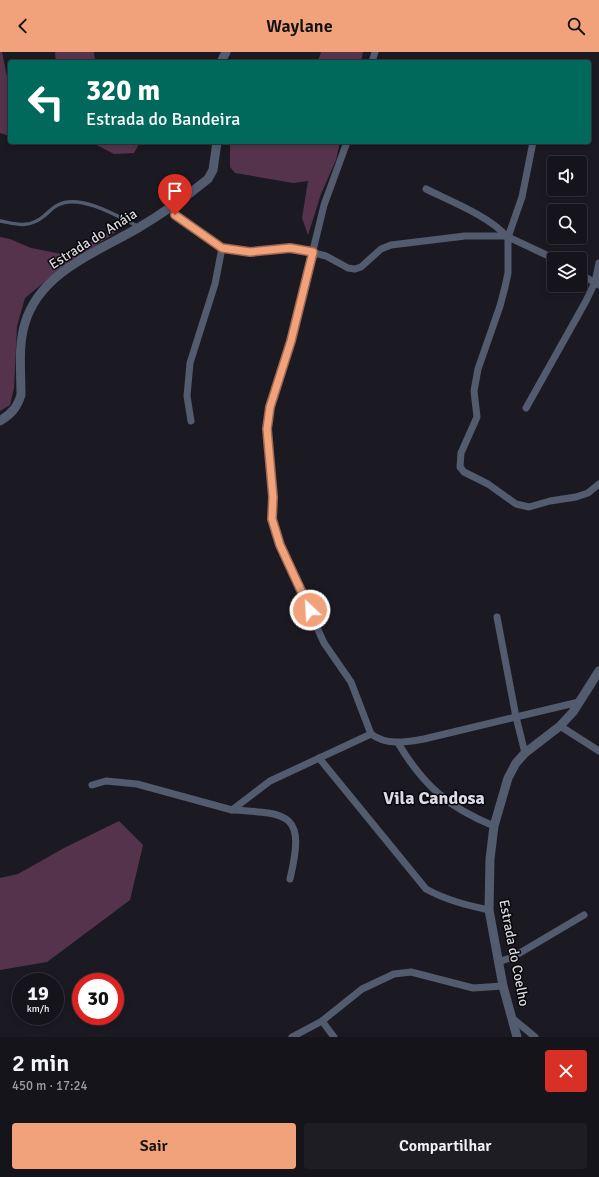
<!DOCTYPE html>
<html lang="pt">
<meta charset="utf-8">
<style>
:root{--surface:#14141a;--page:#1d1d23;--text:#f1f3f6;--muted:#9d9ea2;--line:#333339;--accent:#f1a27b}
body{margin:0;font-family:Signika,sans-serif;background:var(--page);color:var(--text);height:100vh;display:flex;flex-direction:column;font-size:15px;white-space:nowrap}
*{box-sizing:border-box;margin:0}
p{font-size:13px;color:var(--muted)}
.icon{flex:none;width:22px;height:22px;fill:none;stroke:currentColor;stroke-width:2;stroke-linecap:round;stroke-linejoin:round}
.map{position:relative;height:985px;overflow:hidden}
.sheet{display:flex;flex-direction:column;background:var(--surface);flex:1}
.sheet>*{flex:none}
.top-card{position:absolute;left:8px;top:8px;width:583px;height:84px;border-radius:4px;box-shadow:0 2px 6px #0003,0 0 0 1px var(--line);background:#00695c;color:#fff;overflow:hidden}
.tools{position:absolute;left:547px;top:104px;display:grid;gap:8px}
.tools a{display:grid;place-items:center;width:40px;height:40px;border-radius:4px;background:var(--surface);box-shadow:0 2px 6px #0003,0 0 0 1px var(--line);font-size:20px}
.speed{position:absolute;left:12px;top:921px;display:flex;gap:8px;font-size:20px;font-weight:700;text-align:center}
.speed>*{display:grid;place-content:center;width:52px;height:52px;border-radius:50%;background:var(--surface);box-shadow:0 2px 6px #0003,0 0 0 1px var(--line);line-height:1}
.speed small{font-size:10px;font-weight:400}
.speed .limit{border:6px solid #d22;background:#fff;color:#111}
.pin{position:absolute;display:grid;place-items:center;width:34px;height:34px;color:#fff;margin:-41px -17px;border-radius:50% 50% 50% 0;rotate:-45deg;box-shadow:0 0 4px #0007}
.pin .icon{rotate:45deg}
.me{position:absolute;width:44px;margin:-22px;rotate:335deg;stroke-linejoin:round;filter:drop-shadow(0 0 3px #0008)}
.turn{display:flex;align-items:center;gap:14px;height:84px;padding:0 12px;font-size:18px}
.turn .icon{width:52px;height:52px;stroke-width:2.5}
.turn b{display:block;font-size:28px;line-height:34px}
.round{display:grid;place-items:center;flex:none;width:42px;height:42px;border-radius:4px;background:var(--page)}
.headline{display:flex;align-items:center;justify-content:space-between;height:68px;padding:0 12px}
h1{font-size:24px;font-weight:600;line-height:30px}
.action{display:flex;gap:8px;margin-top:auto;padding:8px 12px}
.action a{flex:1;height:46px;border-radius:4px;background:var(--accent);color:#111;font-size:16px;font-weight:600;line-height:46px;text-align:center}
.action a+a{background:var(--page);color:var(--text)}
header{display:flex;justify-content:space-between;align-items:center;height:52px;padding:0 12px;background:var(--accent);color:#111;font-size:18px;font-weight:600}
.map>svg:first-child{display:block}
.green{fill:#56334c}
.lines{fill:none;stroke-linecap:round;stroke-linejoin:round}
.service{stroke:#535b6f;stroke-width:3.5}
.minor{stroke:#535b6f;stroke-width:7}
.tertiary{stroke:#535b6f;stroke-width:9}
.route-casing{stroke:#9d6950;stroke-width:10}
.route{stroke:#f1a27b;stroke-width:7}
.labels{text-anchor:middle;dominant-baseline:central;stroke-width:3;stroke-linejoin:round;paint-order:stroke}
.street-label{font-size:14px;fill:#d9d9df;stroke:#060609}
.district-label{font-size:18px;font-weight:bold;fill:#dbdae6;stroke:#060609}
</style>
<header><svg class="icon" aria-label="back" viewBox="0 0 24 24"><path d="M15 5l-7 7 7 7"/></svg>Waylane<svg class="icon" aria-label="search" viewBox="0 0 24 24"><circle cx="10" cy="10" r="6"/><path d="M15 15l6 6"/></svg></header>
<div class="map">
<svg width="599" height="985" viewBox="0 0 599 985">
<rect width="100%" height="100%" fill="#1b1a23"/>
<g class="green">
<polygon points="0,0 2,0 10,39 10,84 0,81"/>
<polygon points="55,0 94,0 95,10 56,10"/>
<polygon points="321,0 363,0 361,10 315,10 319,6"/>
<polygon points="91,90 140,90 134,101 114,102"/>
<polygon points="230,90 340,90 336,108 321,142 308,183 302,166 308,129 293,131 235,121 230,115"/>
<polygon points="116,172 120,177 54,222 25,246 17,274 14,336 10,353 0,359 0,185 10,187 31,196 67,203 106,182"/>
<polygon points="119,769 143,793 130,848 47,910 0,918 0,826 18,822 64,796"/>
</g>
<g class="lines">
<path class="service" d="M0,169c17,3 28,8 44,-5 4,-3 9,-9 14,-11 22,-12 61,12 81,22"/>
<g class="minor">
<polyline points="372,10 375,0"/>
<path d="M347,90l-23,63 -33,136 -21,66 -3,22 6,68 -1,22 8,26 44,98 27,39 20,52c16,12 35,8 53,5l155,-37"/>
<polyline points="533,90 522,145 508,185 508,221 505,235 500,254 478,317 474,339 477,365 461,401 460,415 464,420 488,432 516,452 529,455 550,449 576,445 588,441 599,432"/>
<path d="M426,137c22,11 65,28 80,47"/>
<polyline points="170,154 179,166 222,196 249,200 290,196 298,197 326,204 348,216 355,217 361,215 381,197 391,193 465,184 506,184 555,207"/>
<polyline points="580,222 599,233"/>
<polyline points="526,356 586,249 595,230 599,211"/>
<polyline points="191,369 187,344 190,311 215,232 222,196"/>
<polyline points="497,565 516,665 525,701"/>
<polyline points="560,674 599,699"/>
<path d="M398,691c25,42 51,65 96,83"/>
<path d="M319,706l107,131c20,11 40,16 63,21"/>
<polyline points="92,733 106,729 137,732 232,758 270,729 371,682"/>
<path d="M232,758c60,3 73,5 58,69"/>
<polyline points="498,910 513,905 584,863"/>
<polyline points="512,966 535,985"/>
<polyline points="322,969 334,985"/>
<polyline points="292,985 322,969 362,937 394,922 411,920 473,936 503,934"/>
</g>
<g class="tertiary">
<polyline points="221,10 226,0"/>
<path d="M0,369c11,-7 17,-13 21,-26 0,-23 -3,-50 4,-72 15,-51 72,-71 113,-95 24,-14 49,-32 70,-49l5,-9 4,-28"/>
<polyline points="517,985 503,934 489,858 490,807 494,774 508,726 516,711 525,701 560,674 573,660 599,619"/>
</g>
</g>
<g class="lines">
<g class="route-casing">
<polyline id="route" points="175,163 222,196 250,200 290,196 313,200 291,289 270,355 267,377 273,445 272,467 280,493 310,558"/>
</g>
<use href="#route" class="route"/>
</g>
<g class="labels">
<g class="street-label">
<text transform="translate(93 187) rotate(-32)">Estrada do Anáia</text>
<text transform="translate(514 901) rotate(79)">Estrada do Coelho</text>
</g>
<g class="district-label">
<text x="434" y="746">Vila Candosa</text>
</g>
</g>
</svg>
<div class="tools">
<a><svg class="icon" aria-label="sound" viewBox="0 0 24 24"><path d="M4 9h4l5-4v14l-5-4H4zM17 9q2 3 0 6"/></svg></a>
<a><svg class="icon" aria-label="search" viewBox="0 0 24 24"><circle cx="10" cy="10" r="6"/><path d="M15 15l6 6"/></svg></a>
<a><svg class="icon" aria-label="layers" viewBox="0 0 24 24"><path d="M12 4l9 5-9 5-9-5zM3 14l9 5 9-5"/></svg></a>
</div>
<div class="speed"><div>19<small>km/h</small></div><div class="limit">30</div></div>
<div class="pin" style="left:175px;top:163px;background:#d93025"><svg class="icon" aria-label="arrive" viewBox="0 0 24 24"><path d="M6 21V4h12l-3 4 3 4H6"/></svg></div>
<svg class="me" style="left:310px;top:558px" viewBox="-20 -20 40 40"><circle r="17" fill="#f1a27b" stroke="#fff" stroke-width="3"/><path d="M0-11L8 9 0 5-8 9z" fill="#fff"/></svg>
<div class="top-card">
<div class="turn"><svg class="icon" aria-label="left" viewBox="0 0 24 24"><path d="M17 20v-9H6M10 6l-5 5 5 5"/></svg><div><b>320 m</b>Estrada do Bandeira</div></div>
</div>
</div>
<section class="sheet">
<div class="headline"><div><h1>2 min</h1><p>450 m · 17:24</p></div><a class="round" style="background:#d93025;color:#fff"><svg class="icon" aria-label="close" viewBox="0 0 24 24"><path d="M6 6l12 12M18 6L6 18"/></svg></a></div>
<div class="action"><a>Sair</a><a>Compartilhar</a></div>
</section>
